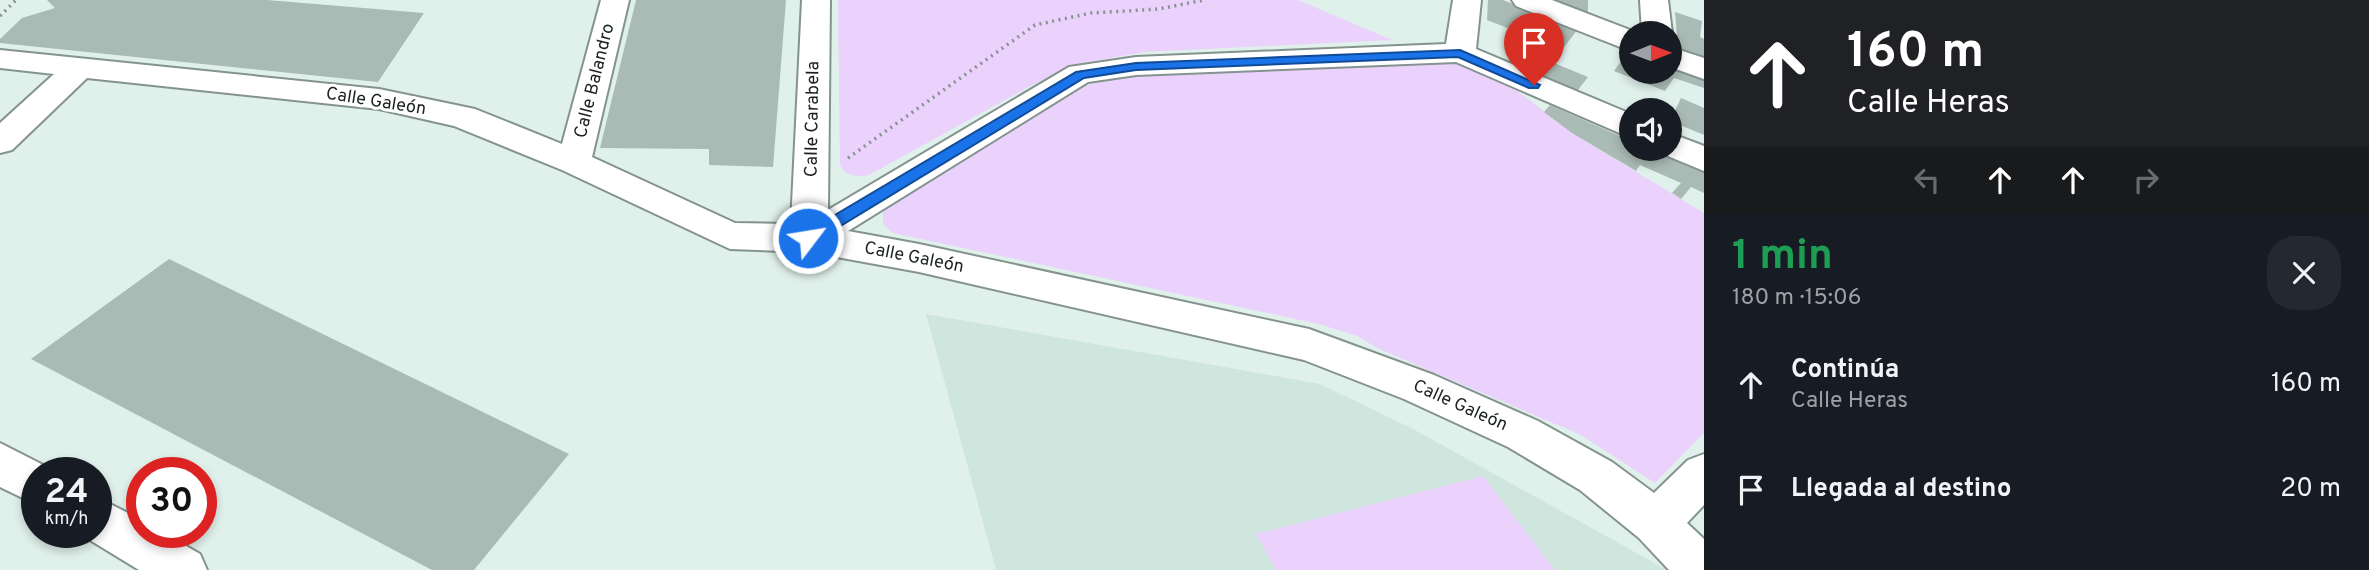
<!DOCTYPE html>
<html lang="es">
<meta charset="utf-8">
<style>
:root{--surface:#171b24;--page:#242831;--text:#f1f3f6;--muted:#9ea1a6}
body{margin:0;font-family:Overpass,sans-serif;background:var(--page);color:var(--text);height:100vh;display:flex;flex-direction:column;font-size:26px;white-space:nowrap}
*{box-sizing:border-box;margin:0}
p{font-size:23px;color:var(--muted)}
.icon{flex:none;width:38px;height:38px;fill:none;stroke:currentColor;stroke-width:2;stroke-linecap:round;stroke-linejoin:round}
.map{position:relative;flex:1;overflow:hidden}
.details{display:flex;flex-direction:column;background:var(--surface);width:665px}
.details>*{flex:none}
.hud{background:#202124;color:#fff;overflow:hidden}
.needle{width:46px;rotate:89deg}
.fabs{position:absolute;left:1619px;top:21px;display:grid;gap:14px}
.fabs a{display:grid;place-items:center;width:63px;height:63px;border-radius:50%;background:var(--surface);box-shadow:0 4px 10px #0003;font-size:35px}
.speed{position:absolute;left:21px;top:457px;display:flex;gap:14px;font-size:35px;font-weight:700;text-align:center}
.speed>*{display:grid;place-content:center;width:91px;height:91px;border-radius:50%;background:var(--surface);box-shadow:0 4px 10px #0003;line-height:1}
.speed small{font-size:18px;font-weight:400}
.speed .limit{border:10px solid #d22;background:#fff;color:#111}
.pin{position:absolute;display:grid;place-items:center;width:60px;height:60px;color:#fff;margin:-72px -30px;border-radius:50% 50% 50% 0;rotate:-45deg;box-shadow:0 0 7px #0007}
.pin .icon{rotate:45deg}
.me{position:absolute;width:77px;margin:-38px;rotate:59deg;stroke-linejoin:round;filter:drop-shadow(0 0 5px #0008)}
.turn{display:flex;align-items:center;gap:24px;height:147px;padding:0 28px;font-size:32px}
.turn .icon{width:91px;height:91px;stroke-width:2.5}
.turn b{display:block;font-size:49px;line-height:60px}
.lanes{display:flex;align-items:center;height:66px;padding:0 28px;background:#0003;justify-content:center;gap:35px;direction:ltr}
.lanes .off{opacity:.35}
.round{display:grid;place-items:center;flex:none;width:74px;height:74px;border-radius:28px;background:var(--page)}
.head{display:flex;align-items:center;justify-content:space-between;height:119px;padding:0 28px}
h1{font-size:42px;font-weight:700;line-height:52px;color:#1e9e55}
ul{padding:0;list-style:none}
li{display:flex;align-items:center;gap:21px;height:105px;padding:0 28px}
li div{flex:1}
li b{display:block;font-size:26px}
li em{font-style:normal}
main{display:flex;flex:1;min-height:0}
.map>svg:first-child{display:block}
.built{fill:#cee6de}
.green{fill:#ead2fd}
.building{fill:#aabab4}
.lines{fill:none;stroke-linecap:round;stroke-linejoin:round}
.minor-casing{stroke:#84938e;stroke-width:4}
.path{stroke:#87938e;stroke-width:3.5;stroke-dasharray:2 4.5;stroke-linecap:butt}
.minor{fill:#fff;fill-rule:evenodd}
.route{fill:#1a73e8;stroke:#114b97;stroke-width:2}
.labels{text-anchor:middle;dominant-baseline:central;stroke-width:6;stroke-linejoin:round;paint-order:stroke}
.street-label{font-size:18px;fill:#1c2220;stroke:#fff}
</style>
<main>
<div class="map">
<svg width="1704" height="570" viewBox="0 0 1704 570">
<rect width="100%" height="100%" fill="#e0f0ea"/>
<polygon class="built" points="926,314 1320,384 1415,430 1667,570 996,570"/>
<g class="green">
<path d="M838,0h460l94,40 -247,12 -63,11 -52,23 -161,89c-11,2 -23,2 -29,-10z"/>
<polygon points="1444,61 1462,64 1506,82 1572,133 1704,213 1704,433 1655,483 1581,435 1379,349 1357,336 1319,324 893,233 883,224 883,211 889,205 883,201 1085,86 1107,79 1148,72"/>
<polygon points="1483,476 1555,570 1276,570 1256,534"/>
</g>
<g class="building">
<polygon points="47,0 267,0 424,13 378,82 0,43 0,39 22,18 55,8"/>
<polygon points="636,0 786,0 773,167 709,165 709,149 600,148"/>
<polygon points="1488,0 1503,0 1578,29 1561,51 1535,39 1538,35 1517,27 1515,31 1487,20"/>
<polygon points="1553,0 1588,0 1588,13"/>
<polygon points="1675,12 1702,21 1700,37 1704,39 1704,62 1678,48"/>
<polygon points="1629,50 1631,72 1670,72 1670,65 1704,79 1704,88 1674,78 1665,91 1614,71"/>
<polygon points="1554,63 1588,77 1574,95 1540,80"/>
<polygon points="1681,98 1704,108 1704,135 1670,121"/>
<polygon points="1550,105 1631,141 1631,149 1649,149 1704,172 1704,193 1691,187 1681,199 1672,193 1681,183 1640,165 1636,171 1572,133 1544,112"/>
<polygon points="169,259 569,454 474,570 432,570 31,359"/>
</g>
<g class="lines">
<g class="minor-casing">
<g id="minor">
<polygon points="601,0 629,0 592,157 735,223 791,224 802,0 830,0 828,210 1069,67 1136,57 1446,44 1453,0 1481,0 1476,49 1631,114 1631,138 1456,62 1136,75 1088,82 848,231 919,244 1309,329 1434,375 1538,421 1612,462 1654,493 1688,460 1704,454 1704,505 1687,523 1704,539 1704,570 1669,570 1639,538 1580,490 1508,447 1404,399 1304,360 919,272 809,252 730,249 562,170 454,126 379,109 87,78 12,150 0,153 0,123 54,74 0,68 0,50 379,89 475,109 562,144"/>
<polygon points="1512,0 1552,0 1638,33 1631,33 1631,50 1620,47 1516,6"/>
<polygon points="1640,0 1668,0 1672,33 1670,36 1670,33 1642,33"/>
<polygon points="1670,47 1704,58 1704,79 1670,67"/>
<polygon points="1670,133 1704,146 1704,171 1658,152 1656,149 1670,149"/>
<polygon points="0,443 53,470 54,472 37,472 37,505 0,487"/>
<polygon points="96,497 142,520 142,532 162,532 200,554 207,570 139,570 80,534 78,532 96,532"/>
</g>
</g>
<g class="path">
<polyline points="0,16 16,0"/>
<polyline points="848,158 1035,25 1091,13 1159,9 1204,0"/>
</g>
<use href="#minor" class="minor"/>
</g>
<polygon class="route" points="1460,50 1540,85 1538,88 1529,88 1458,57 1136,70 1084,78 814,242 808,244 801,238 803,234 1076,72 1136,63"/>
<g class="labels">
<g class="street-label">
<text transform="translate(595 81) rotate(-76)">Calle Balandro</text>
<text transform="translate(376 102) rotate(9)">Calle Galeón</text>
<text transform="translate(813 119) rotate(-89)">Calle Carabela</text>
<text transform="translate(914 258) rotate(11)">Calle Galeón</text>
<text transform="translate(1460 406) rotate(24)">Calle Galeón</text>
</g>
</g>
</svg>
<div class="fabs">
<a><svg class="needle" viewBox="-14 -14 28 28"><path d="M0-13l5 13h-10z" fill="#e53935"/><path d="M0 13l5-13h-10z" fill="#9ea1a6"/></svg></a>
<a><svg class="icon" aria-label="sound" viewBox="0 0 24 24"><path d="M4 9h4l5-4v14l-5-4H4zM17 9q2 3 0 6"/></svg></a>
</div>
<div class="speed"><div>24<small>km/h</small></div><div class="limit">30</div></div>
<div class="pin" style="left:1534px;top:85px;background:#d93025"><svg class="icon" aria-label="arrive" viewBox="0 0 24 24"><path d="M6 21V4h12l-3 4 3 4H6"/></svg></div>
<svg class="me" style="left:808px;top:238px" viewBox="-20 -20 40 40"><circle r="17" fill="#1a73e8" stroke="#fff" stroke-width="3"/><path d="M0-11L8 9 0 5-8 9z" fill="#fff"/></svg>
</div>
<section class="details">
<div class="hud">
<div class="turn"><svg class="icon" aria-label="ahead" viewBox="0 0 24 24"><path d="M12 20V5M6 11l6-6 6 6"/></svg><div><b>160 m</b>Calle Heras</div></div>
<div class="lanes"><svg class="icon off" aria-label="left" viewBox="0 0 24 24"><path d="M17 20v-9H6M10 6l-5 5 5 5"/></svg><svg class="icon" aria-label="ahead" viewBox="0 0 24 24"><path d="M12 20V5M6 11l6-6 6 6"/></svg><svg class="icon" aria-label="ahead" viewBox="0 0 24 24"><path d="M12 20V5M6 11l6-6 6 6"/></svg><svg class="icon off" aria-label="right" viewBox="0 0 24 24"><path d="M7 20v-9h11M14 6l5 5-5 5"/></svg></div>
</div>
<div class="head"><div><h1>1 min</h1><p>180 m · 15:06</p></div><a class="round"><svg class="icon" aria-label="close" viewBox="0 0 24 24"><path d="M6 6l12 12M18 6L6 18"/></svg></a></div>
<ul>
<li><svg class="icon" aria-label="ahead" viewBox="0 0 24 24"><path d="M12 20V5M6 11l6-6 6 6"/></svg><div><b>Continúa</b><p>Calle Heras</p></div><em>160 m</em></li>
<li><svg class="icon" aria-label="arrive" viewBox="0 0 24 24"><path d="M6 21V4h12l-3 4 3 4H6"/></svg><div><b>Llegada al destino</b></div><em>20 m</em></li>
</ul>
</section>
</main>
